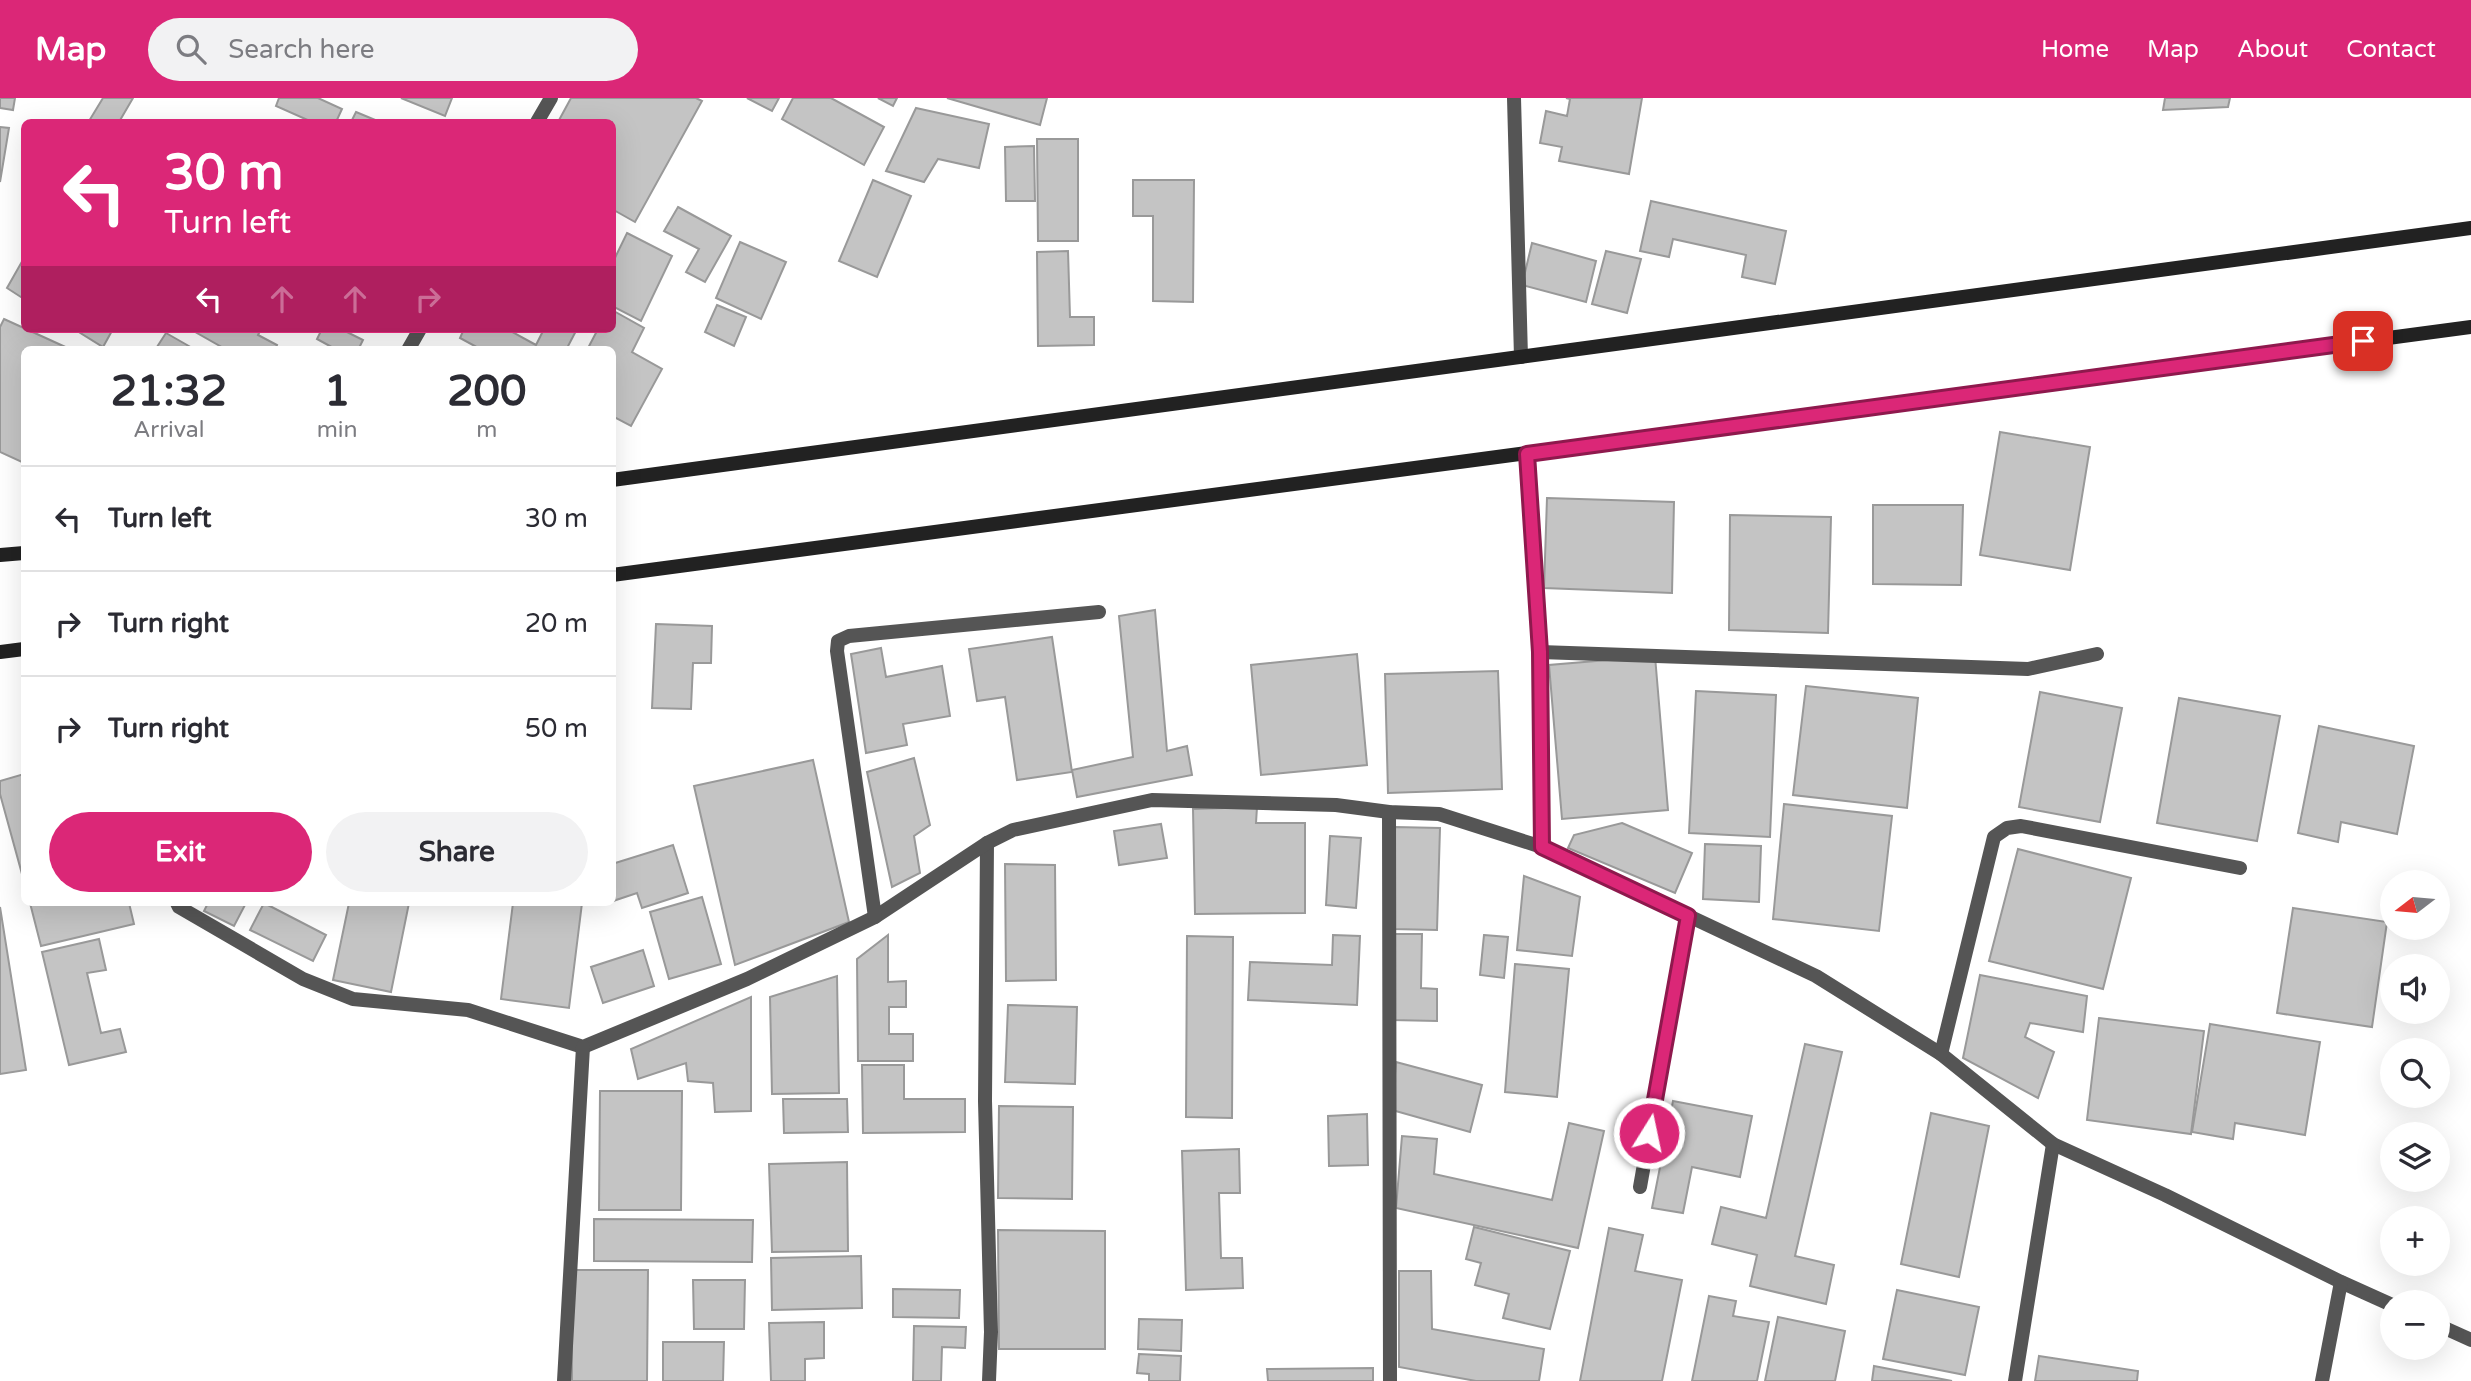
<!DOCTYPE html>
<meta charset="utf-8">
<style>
:root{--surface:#fff;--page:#f2f2f3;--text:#2b2b33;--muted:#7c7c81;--line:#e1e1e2;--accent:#db2777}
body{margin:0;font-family:"Varela Round",sans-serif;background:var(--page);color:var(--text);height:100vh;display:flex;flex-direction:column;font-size:26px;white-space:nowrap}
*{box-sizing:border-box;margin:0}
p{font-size:23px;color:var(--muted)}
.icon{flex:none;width:38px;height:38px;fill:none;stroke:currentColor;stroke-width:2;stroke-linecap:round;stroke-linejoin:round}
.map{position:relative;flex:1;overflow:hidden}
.sheet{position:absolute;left:21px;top:248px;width:595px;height:560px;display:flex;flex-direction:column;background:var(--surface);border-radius:10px;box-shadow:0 7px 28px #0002}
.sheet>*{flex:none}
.hud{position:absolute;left:21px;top:21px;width:595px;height:214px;border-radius:10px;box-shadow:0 7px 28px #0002;background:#db2777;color:#fff;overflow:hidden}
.needle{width:46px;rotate:254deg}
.buttons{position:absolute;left:2380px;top:772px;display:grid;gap:14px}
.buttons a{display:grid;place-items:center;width:70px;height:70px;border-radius:50%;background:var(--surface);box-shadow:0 7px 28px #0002;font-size:35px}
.pin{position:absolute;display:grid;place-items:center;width:60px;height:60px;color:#fff;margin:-30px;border-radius:14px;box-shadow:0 4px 10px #0006}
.me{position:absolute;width:77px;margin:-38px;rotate:10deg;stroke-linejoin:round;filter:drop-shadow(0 0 5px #0008)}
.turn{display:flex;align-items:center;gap:24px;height:147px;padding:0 28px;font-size:32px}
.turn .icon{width:91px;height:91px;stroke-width:2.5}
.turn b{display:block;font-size:49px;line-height:60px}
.lanes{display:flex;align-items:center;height:66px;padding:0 28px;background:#0003;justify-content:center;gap:35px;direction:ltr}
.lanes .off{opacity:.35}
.eta{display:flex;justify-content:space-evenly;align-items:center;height:119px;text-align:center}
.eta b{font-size:42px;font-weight:700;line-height:49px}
.cta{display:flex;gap:14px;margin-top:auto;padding:14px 28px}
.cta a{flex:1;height:80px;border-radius:42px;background:var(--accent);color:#fff;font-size:28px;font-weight:700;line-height:80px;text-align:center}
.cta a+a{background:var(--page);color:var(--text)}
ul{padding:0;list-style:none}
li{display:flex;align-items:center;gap:21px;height:105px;padding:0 28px;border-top:2px solid var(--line)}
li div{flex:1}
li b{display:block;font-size:26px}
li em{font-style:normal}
header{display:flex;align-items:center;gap:42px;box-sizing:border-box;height:98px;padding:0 35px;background:var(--accent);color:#fff}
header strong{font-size:33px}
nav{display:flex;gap:38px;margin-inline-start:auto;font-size:24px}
.search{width:490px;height:63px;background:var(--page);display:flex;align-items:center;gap:18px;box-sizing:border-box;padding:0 24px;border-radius:38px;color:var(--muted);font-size:26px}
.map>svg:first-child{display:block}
.building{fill:#c4c4c4;stroke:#999;stroke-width:2}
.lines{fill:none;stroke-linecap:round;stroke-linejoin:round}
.minor{stroke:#555;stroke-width:14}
.secondary{stroke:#222;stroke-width:14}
.route-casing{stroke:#8e194d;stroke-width:18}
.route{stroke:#db2777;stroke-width:12}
</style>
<header>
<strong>Map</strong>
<div class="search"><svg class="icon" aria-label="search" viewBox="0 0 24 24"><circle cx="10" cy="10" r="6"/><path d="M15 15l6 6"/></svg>Search here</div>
<nav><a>Home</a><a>Map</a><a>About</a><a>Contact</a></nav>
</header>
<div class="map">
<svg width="2471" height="1283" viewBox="0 0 2471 1283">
<rect width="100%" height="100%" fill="#fff"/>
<g class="building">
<polygon points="0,0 15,0 13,12 0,10"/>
<polygon points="103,0 133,0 119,24 91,24 89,23"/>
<polygon points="279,0 318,0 342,11 336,24 312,24 276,8"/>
<polygon points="401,0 452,0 445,18"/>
<polygon points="571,0 696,0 702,3 635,124 612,111 612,24 558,24"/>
<polygon points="747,0 779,0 772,13"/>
<polygon points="793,0 831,0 884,29 864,67 782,21"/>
<polygon points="878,0 897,0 893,8"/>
<polygon points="947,0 1047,0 1040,27"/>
<polygon points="1566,0 1642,0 1629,76 1559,63 1562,49 1540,45 1546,13 1567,18 1570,1"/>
<polygon points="2165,0 2230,0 2228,9 2163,12"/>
<polygon points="916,10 989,26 979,70 938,61 924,84 886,73"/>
<polygon points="356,14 380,24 351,24"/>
<polygon points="0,29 9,30 0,84"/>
<polygon points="1037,41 1078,41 1078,143 1038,143"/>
<polygon points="1034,48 1035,103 1006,103 1005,49"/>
<polygon points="873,82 911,98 877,179 839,163"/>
<polygon points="1133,82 1194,82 1193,204 1153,203 1153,118 1133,118"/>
<polygon points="1651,103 1786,133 1775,186 1742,179 1746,157 1673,141 1669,159 1640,153"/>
<polygon points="678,109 731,138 705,184 686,174 699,151 664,133"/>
<polygon points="627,135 672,158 641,223 612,208 612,166"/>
<polygon points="740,144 786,164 761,221 716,200"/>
<polygon points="1532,145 1596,163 1586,204 1522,187"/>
<polygon points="1068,153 1070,219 1094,219 1094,247 1038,248 1037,154"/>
<polygon points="1606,153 1641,161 1627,215 1592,206"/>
<polygon points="24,160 24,201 7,190"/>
<polygon points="717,207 746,219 734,248 705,234"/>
<polygon points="612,212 644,230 632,254 662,271 631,328 612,318 612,252 587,252 598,231 612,231"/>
<polygon points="4,221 72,252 24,252 24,365 0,354 0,229"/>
<polygon points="74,231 113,231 103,249"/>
<polygon points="190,231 261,231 258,237 277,247 275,252 227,252"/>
<polygon points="322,231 341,231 363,242 358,252 337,252 317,241"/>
<polygon points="464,231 507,231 536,247 544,231 577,231 566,252 482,252 460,240"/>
<polygon points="166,235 194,251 194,252 155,252"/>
<polygon points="2000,334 2090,349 2070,472 1980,457"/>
<polygon points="1547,400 1674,404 1672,495 1544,490"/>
<polygon points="1873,407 1963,407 1961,487 1873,486"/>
<polygon points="1730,417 1831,419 1828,535 1729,532"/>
<polygon points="1155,512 1167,653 1187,648 1192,677 1077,699 1072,672 1133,659 1119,518"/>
<polygon points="656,526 712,528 711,565 693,565 691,611 652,610"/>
<polygon points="1052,539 1072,674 1017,682 1005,599 977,603 969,551"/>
<polygon points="881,550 886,579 942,568 950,618 903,626 907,647 866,655 851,556"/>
<polygon points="1357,556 1367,667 1261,677 1251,567"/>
<polygon points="1655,558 1668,712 1562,721 1549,567"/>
<polygon points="1498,573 1502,691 1388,695 1385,576"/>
<polygon points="1806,588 1918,600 1907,710 1793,697"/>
<polygon points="1696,593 1776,597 1770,739 1689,735"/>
<polygon points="2040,594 2122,610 2100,724 2019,709"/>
<polygon points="2179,600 2280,618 2257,743 2157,725"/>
<polygon points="2319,628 2414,648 2397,736 2341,724 2338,744 2298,735"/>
<polygon points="914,660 930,727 914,738 920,775 892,789 867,674"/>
<polygon points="813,662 849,824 735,867 694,688"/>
<polygon points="24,676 24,775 22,776 0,696 0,683"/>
<polygon points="1784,706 1892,718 1879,833 1773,821"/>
<polygon points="1257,709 1256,725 1305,725 1305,815 1195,816 1193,711"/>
<polygon points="1622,725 1692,755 1675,795 1568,750 1574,737"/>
<polygon points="1161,726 1167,760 1119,767 1114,733"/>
<polygon points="1395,729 1440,730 1437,832 1393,831"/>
<polygon points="1330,738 1361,740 1356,810 1326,807"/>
<polygon points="1705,746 1761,748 1759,804 1703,801"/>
<polygon points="673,747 688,795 642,810 637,795 613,803 612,766"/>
<polygon points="2018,751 2131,780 2103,891 1989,863"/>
<polygon points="1005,766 1055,767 1056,882 1006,883"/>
<polygon points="1524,778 1580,799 1572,858 1517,852"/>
<polygon points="702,799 721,866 669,881 650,814"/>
<polygon points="30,805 129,805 134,826 41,848"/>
<polygon points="208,805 246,805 234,828 204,813"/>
<polygon points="264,805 326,837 313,863 250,832"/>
<polygon points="349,805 409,805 391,894 333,882"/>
<polygon points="513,805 582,805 569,910 501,901"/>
<polygon points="0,809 26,972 0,976"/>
<polygon points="2293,810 2387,824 2372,929 2277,915"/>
<polygon points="1393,836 1422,836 1421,890 1437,891 1437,923 1392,922"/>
<polygon points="888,837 888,884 906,883 906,909 889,909 889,936 913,936 913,963 858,963 857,861"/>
<polygon points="1333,837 1360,838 1357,907 1248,902 1250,864 1332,867"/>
<polygon points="1484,837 1508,839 1504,880 1480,877"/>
<polygon points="1187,838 1233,839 1232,1020 1186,1019"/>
<polygon points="99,841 106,872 87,875 101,935 120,931 126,954 69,967 42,854"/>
<polygon points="643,852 654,888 603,905 591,869"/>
<polygon points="1515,866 1569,871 1557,999 1505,994"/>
<polygon points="1980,877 2087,898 2083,934 2030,925 2025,939 2054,954 2038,1000 1963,960"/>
<polygon points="837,878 839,995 772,996 770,899"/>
<polygon points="751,899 751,1013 715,1014 713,985 688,983 686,965 638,981 631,951"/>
<polygon points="1008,907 1077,909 1075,986 1005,984"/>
<polygon points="2099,920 2204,933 2191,1036 2087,1022"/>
<polygon points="2210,926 2320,944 2305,1037 2235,1025 2233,1041 2192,1034"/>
<polygon points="1805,946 1842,954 1795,1158 1834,1167 1826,1206 1750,1188 1757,1157 1712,1146 1721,1109 1766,1120"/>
<polygon points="1396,964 1482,987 1470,1034 1392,1012"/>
<polygon points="862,967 904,967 904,1001 965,1001 965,1034 863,1035"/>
<polygon points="600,993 682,993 681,1112 599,1112"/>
<polygon points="783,1001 847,1001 848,1034 784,1035"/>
<polygon points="1673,1003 1752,1018 1740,1079 1692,1069 1683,1115 1652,1110"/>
<polygon points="999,1008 1073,1009 1072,1101 998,1100"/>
<polygon points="1931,1015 1989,1028 1959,1179 1901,1166"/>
<polygon points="1367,1016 1368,1067 1329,1068 1328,1018"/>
<polygon points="1569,1025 1604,1033 1578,1150 1396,1110 1402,1038 1437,1041 1434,1076 1552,1102"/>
<polygon points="1239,1051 1240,1095 1219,1095 1221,1160 1242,1160 1243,1190 1186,1192 1182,1053"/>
<polygon points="847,1064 848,1153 772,1154 769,1066"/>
<polygon points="594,1121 753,1122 752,1164 594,1163"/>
<polygon points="1474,1129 1570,1153 1550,1231 1503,1220 1509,1196 1475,1187 1481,1165 1466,1161"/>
<polygon points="1609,1130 1643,1137 1635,1173 1682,1182 1662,1283 1580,1283"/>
<polygon points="998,1132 1105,1133 1105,1251 999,1251"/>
<polygon points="861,1158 862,1210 772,1212 771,1160"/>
<polygon points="572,1172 648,1172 647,1283 572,1283"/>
<polygon points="1399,1173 1431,1173 1432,1231 1544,1251 1539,1283 1476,1283 1399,1269"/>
<polygon points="693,1182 745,1182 744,1231 694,1231"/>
<polygon points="893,1191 960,1192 959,1220 893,1219"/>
<polygon points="1897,1192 1979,1209 1965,1277 1883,1261"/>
<polygon points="1709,1198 1736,1203 1733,1218 1769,1224 1757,1283 1692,1283"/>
<polygon points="1778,1219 1845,1233 1835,1283 1765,1283"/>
<polygon points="1139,1221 1182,1222 1181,1253 1138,1251"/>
<polygon points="824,1224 824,1260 805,1261 805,1283 771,1283 769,1225"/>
<polygon points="914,1228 966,1229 965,1250 942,1249 941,1283 913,1283"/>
<polygon points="663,1244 724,1244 723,1283 663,1283"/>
<polygon points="1139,1256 1181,1258 1180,1283 1149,1283 1149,1276 1137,1275"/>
<polygon points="2039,1258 2138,1273 2137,1283 2035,1283"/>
<polygon points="1874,1268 1952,1283 1872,1283"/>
<polygon points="1373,1270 1373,1283 1268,1283 1267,1271"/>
</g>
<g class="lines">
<g class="minor">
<polyline points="1514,0 1521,259"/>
<polyline points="537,24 551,0"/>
<polyline points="408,252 420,231"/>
<polyline points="1527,356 1540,554 1542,749"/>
<polyline points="1540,554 2028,571 2097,556"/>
<polyline points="1389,714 1390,1283"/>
<polyline points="987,745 985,1003 991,1234 989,1283"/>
<polyline points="177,805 179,809 303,881 353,901 468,912 583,949 747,881 875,819 987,745 1013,732 1152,702 1336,707 1389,714 1439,716 1542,749 1816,878 1941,956 2053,1046 2165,1097 2341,1184 2392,1207"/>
<polyline points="875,819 837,553 838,543 849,538 1099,514"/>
<polyline points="1941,956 1994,739 2007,730 2021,728 2240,770"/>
<polyline points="1640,1089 1688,818"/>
<polyline points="2438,1227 2471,1242"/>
<polyline points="564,1283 583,949"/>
<polyline points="2015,1283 2053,1046"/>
<polyline points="2322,1283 2341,1184"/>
</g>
<g class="secondary">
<polyline points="612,382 2471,130"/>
<polyline points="0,457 24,455"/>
<polyline points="612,477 2471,229"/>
<polyline points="0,554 24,551"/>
</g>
</g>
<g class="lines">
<g class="route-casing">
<polyline id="route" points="1649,1035 1688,818 1542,749 1540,554 1527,356 2363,243"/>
</g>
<use href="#route" class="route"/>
</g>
</svg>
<div class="buttons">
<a><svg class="needle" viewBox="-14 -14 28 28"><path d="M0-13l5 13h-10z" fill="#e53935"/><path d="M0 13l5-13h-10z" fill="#7c7c81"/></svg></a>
<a><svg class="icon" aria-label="sound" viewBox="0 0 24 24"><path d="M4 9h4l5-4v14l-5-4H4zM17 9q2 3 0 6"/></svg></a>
<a><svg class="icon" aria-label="search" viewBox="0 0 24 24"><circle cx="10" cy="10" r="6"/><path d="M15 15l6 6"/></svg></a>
<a><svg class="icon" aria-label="layers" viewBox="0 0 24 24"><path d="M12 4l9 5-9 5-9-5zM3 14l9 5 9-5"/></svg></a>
<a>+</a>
<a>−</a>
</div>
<div class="pin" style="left:2363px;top:243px;background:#d93025"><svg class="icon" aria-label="arrive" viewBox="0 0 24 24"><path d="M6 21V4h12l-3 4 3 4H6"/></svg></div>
<svg class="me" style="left:1649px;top:1035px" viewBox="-20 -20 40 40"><circle r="17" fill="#db2777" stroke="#fff" stroke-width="3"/><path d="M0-11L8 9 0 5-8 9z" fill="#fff"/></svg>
<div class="hud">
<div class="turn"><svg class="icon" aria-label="left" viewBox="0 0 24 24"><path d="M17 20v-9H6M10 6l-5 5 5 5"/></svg><div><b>30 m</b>Turn left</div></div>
<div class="lanes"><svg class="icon" aria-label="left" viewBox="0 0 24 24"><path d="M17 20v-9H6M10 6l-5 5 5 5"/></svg><svg class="icon off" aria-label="ahead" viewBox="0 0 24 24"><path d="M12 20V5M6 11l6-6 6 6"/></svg><svg class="icon off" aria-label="ahead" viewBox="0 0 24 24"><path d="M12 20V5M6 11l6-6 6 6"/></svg><svg class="icon off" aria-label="right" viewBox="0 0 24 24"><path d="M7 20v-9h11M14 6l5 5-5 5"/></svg></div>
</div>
<section class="sheet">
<div class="eta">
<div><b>21:32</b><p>Arrival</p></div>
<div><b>1</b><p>min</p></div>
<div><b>200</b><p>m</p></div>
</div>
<ul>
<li><svg class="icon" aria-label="left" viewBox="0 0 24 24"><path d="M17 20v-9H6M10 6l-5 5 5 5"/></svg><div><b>Turn left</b></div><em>30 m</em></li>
<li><svg class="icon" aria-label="right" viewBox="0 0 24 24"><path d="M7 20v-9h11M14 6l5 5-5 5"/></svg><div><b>Turn right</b></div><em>20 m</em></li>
<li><svg class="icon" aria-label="right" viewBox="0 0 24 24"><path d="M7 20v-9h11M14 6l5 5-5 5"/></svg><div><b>Turn right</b></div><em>50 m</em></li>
</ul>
<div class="cta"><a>Exit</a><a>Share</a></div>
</section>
</div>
